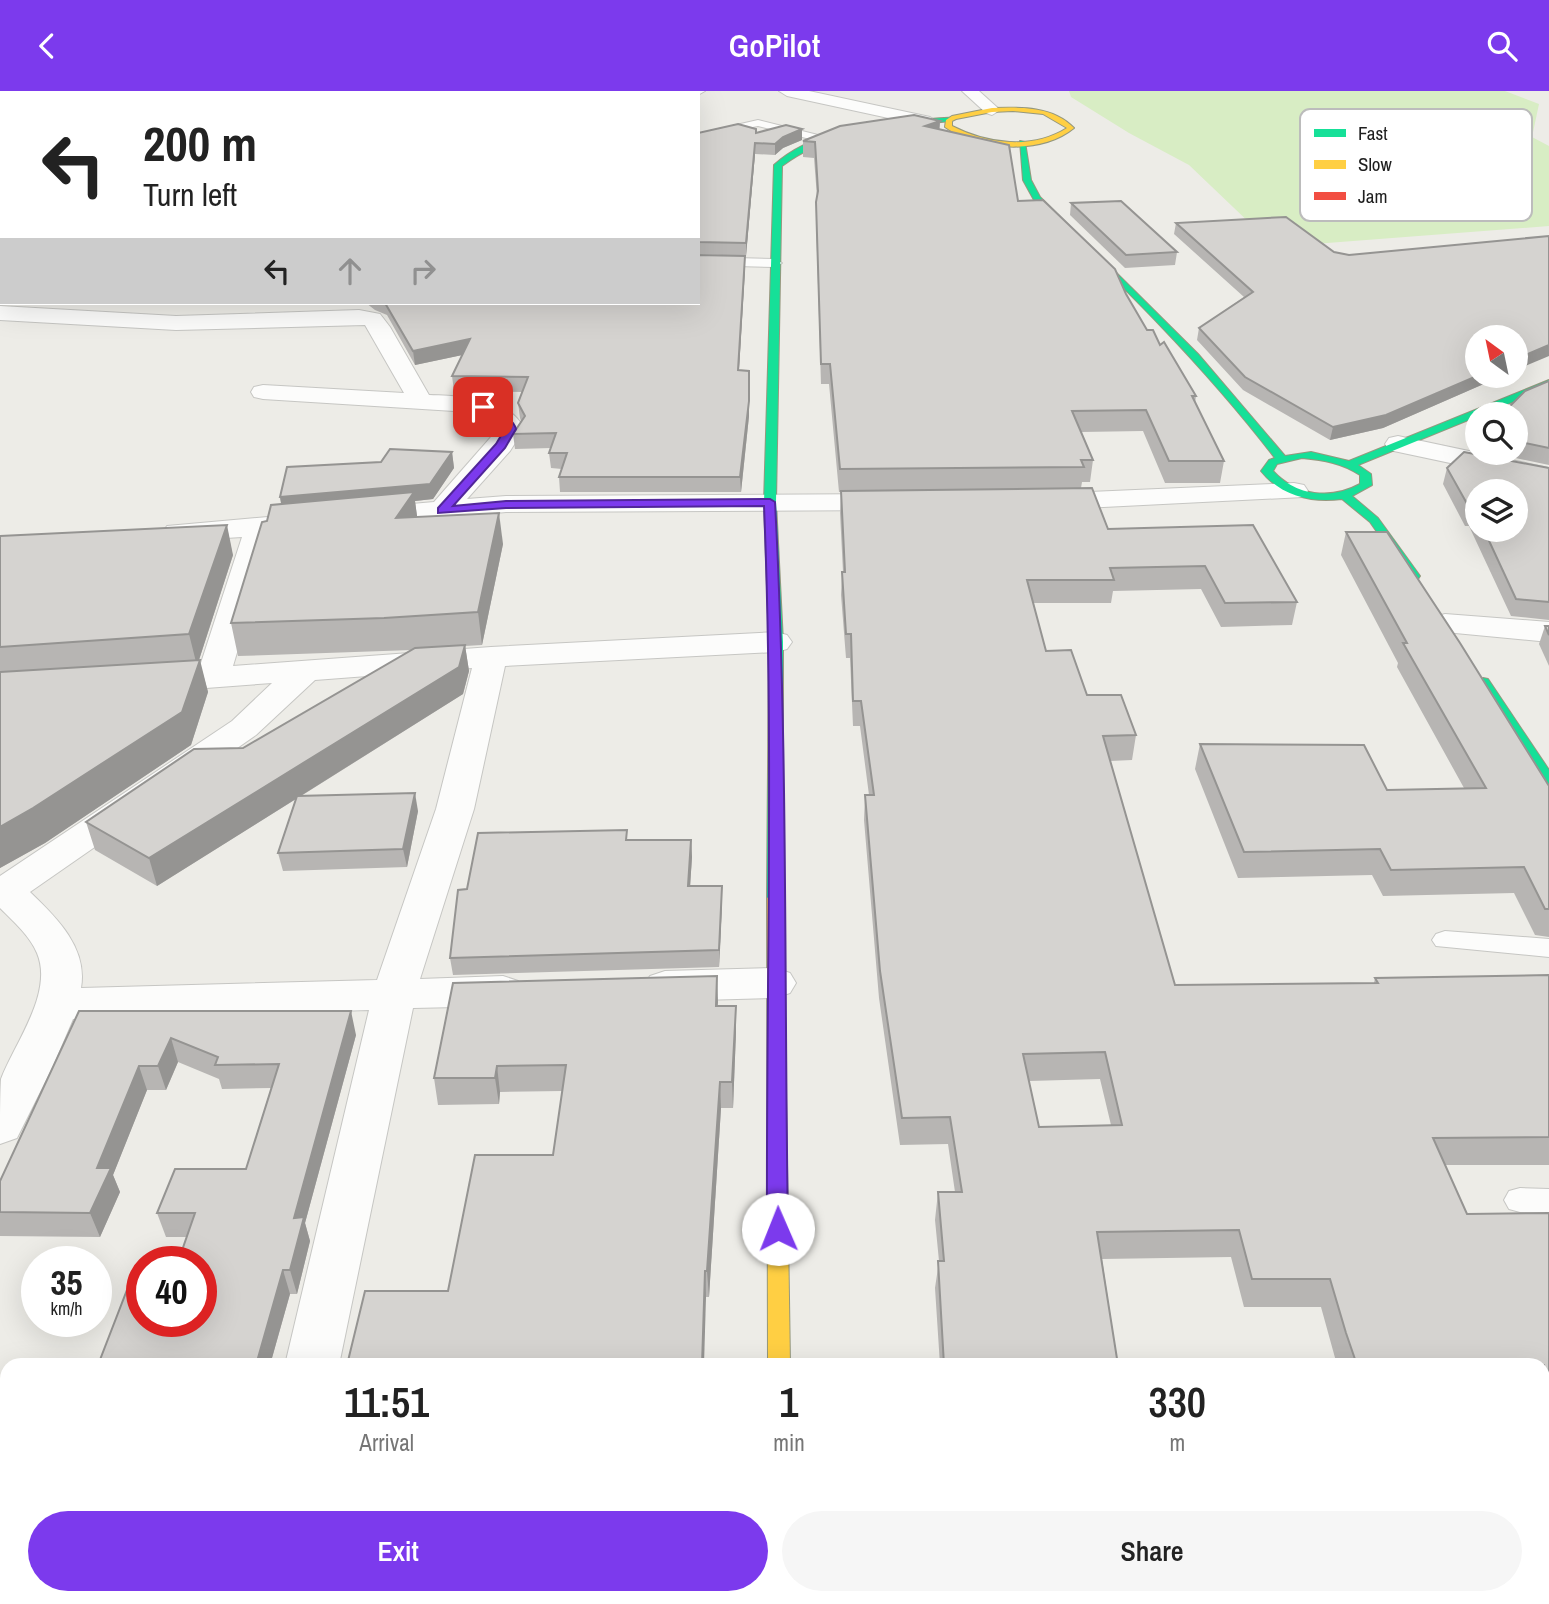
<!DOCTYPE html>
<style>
:root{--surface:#fff;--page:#f6f6f6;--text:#222;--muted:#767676;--accent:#7c3aed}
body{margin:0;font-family:"Archivo Narrow",sans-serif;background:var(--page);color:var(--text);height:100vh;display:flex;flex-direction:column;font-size:26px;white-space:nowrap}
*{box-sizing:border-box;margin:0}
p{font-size:23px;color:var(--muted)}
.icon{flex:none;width:38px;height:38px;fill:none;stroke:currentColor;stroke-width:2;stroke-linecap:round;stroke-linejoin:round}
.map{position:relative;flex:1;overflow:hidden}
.drawer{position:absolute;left:0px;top:1267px;width:1550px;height:247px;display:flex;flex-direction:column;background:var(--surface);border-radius:21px 21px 0 0;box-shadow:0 7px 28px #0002}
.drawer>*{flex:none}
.top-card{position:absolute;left:0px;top:0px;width:700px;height:214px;box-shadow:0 7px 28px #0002;background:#fff;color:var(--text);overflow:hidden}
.needle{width:46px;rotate:327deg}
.controls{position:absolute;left:1465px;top:234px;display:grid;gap:14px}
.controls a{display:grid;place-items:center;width:63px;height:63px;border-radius:50%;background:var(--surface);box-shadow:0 7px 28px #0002;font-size:35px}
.speed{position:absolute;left:21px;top:1155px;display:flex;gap:14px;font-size:35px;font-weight:700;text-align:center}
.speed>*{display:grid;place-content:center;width:91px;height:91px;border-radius:50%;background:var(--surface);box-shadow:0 7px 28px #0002;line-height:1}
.speed small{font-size:18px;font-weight:400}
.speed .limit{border:10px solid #d22;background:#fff;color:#111}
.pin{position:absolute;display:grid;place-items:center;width:60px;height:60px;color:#fff;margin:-30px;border-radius:14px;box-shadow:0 4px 10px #0006}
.me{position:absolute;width:77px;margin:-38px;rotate:359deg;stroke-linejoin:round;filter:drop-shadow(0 0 5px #0008)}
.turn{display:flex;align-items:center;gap:24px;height:147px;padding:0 28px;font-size:32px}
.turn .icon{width:91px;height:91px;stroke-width:2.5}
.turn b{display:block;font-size:49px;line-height:60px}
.lanes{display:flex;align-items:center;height:66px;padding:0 28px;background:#0003;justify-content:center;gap:35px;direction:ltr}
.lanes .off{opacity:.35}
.eta{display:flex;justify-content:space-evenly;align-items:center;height:119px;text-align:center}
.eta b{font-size:42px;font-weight:600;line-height:49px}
.cta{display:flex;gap:14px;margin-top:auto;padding:14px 28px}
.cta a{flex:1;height:80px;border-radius:42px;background:var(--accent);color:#fff;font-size:28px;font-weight:600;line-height:80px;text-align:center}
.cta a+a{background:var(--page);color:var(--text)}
header{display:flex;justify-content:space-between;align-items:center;height:91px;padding:0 28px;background:var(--accent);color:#fff;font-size:32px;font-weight:600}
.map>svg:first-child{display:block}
.grass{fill:#d8edc4}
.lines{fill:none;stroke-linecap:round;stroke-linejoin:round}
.lane-casing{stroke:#c6c6c3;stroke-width:2}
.street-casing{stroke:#c6c6c3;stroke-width:2}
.fast-casing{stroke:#95987e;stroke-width:2}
.slow-casing{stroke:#95987e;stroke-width:2}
.jam-casing{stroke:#95987e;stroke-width:2}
.lane{fill:#fcfcfb;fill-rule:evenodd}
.street{fill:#fcfcfb;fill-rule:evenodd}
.fast{fill:#16e098;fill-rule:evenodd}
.slow{fill:#ffcf43;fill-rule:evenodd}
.jam{fill:#f24e42;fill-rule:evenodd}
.wall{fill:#b7b5b3;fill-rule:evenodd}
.shaded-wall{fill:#959492}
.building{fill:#d5d3d0;stroke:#959492;stroke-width:2;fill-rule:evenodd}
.route{fill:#7c3aed;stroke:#51269a;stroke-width:2}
.key{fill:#fff;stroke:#bcbcbc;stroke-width:2}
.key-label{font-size:19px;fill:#1f1f1f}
</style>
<header><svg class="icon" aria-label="back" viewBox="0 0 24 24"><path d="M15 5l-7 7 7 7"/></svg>GoPilot<svg class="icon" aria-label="search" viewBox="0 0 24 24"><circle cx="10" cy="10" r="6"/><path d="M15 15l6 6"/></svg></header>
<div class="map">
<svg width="1549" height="1513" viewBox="0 0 1549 1513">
<rect width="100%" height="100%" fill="#edece7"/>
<polygon class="grass" points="1069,0 1505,0 1539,13 1532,46 1549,55 1549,135 1275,156 1189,74 1129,42 1071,6"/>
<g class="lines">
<g class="lane-casing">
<g id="lane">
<polygon points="248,0 281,0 280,2"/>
<polygon points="758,29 826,46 827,48 822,51 758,35 715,43 710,40"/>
<polygon points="698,166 775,168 782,172 775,176 698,174"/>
<polygon points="1445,840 1549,848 1549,866 1436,855 1432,849 1436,843"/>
<polygon points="1520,1097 1549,1098 1549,1122 1520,1121 1509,1118 1504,1109 1509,1100"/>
</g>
</g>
<g class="street-casing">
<g id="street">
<polygon points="682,0 705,0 698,4 698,2 680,2"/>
<polygon points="779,0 809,0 930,26 938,31 930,36 787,5"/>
<polygon points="962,0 979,0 1000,19 992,24 986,22"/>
<path d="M0,215l176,10 183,-6 21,4 10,13 39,68c30,1 81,2 95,34l-14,22 -43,48 39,-3 386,-2 10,2 4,6 -4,6 -10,2 -386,2 -234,22 -39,132 258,-19 285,-15 11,3 5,7 -5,7 -11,3 -271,14 -31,143 -54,170 83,-3 15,5 6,10 -6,10 -15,5 -90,2 -74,357h-54l84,-355 -296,9 -21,49 -35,70 -17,6c0,-17 0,-50 1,-65 13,-35 53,-86 36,-126 -7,-17 -24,-32 -37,-45v-32l232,-155 40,-38 -119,9 -12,-3 -5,-7 5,-7 58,-6 43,-132 -65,4 -10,-3 -4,-6 4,-6 267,-24 64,-73 -28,-17 -207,-13 -9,-2 -3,-5 3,-5 9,-2 141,8 -39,-68 -189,5 -176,-10zM472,577l-36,141 -59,171 -296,8c7,-40 -24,-70 -51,-96l226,-157 59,-55z"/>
<polygon points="1398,345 1549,377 1549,393 1389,359 1385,353 1389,347"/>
<polygon points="1294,392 1304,394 1308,400 1304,406 1044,419 1034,417 1030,411 1034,405 1044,403"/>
<polygon points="1445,523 1549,531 1549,551 1434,540 1429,533 1434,526"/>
<polygon points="775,877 790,882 796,892 790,902 775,907 665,910 650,905 644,895 650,885 665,880"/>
<polygon points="230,1507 292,1507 290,1513 228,1513"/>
<polygon points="1308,1507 1370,1507 1372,1513 1310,1513"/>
</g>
</g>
<g class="fast-casing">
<g id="fast">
<path d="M953,27l-2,3c-60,6 -120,8 -169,45l-6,336 7,140v256l-8,5 -8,-5 2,-256 -5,-140 10,-337c38,-34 92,-40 141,-44 12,-1 26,-4 38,-3z"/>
<path d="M1020,50l5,1 6,38 9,17 158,157 87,102 26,-4 38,9 200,-81v7l-191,78 13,9 1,11 -20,11 26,22 42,58 -2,3h-8l-40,-57 -28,-23c-31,4 -61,-3 -81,-28l8,-11 6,-2c-72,-94 -156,-176 -241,-258l-11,-20zM1302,367c21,2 40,5 58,17v9c-29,16 -64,12 -87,-13l4,-7z"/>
<polygon points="1483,587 1488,588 1549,679 1549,694 1544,693 1476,591"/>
</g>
</g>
<g class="slow-casing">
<g id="slow">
<path d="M992,17c29,-1 61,-2 82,20 -33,27 -96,23 -129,-1l1,-7 6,-4zM1013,20l30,3 24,14c-35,22 -80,16 -115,-2v-5l4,-2 36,-7z"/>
<polygon points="775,802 783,807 790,1274 768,1274 767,807"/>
</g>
</g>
<g class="jam-casing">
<polygon id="jam" points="768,1507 793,1507 794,1513 768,1513"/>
</g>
<use href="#lane" class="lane"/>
<use href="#street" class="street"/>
<use href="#fast" class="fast"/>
<use href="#slow" class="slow"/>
<use href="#jam" class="jam"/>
</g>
<g class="wall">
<polygon points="306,0 556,0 560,2 308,2"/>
<path d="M940,30l-1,8 79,72 108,93 21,36 13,15 36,51 -1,7 29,58 -4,22h-55l-22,-52 -62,1 12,28 -3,22h-8l-1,6 27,41 189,73 -5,23 -71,2 -20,-38 -88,2 -2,12h-78l13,48 41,44 49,40 -4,25 -22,1 65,224 199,-2 1,-5 174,-3v190h-104l22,49 82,-1v391h-131l-2,-6h128v-233h-207l-16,-58h-77l-13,-50 -129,2 16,106h-178l-5,-77 4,-27 -4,-41 3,-28h17l-7,-48 -48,1 -21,-147 -15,-178 1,-25h4l-9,-69h-7l-3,-68h-4l-5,-63 1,-23h1l-3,-59 1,-21h-2l-10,-108h-8l-5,-164 1,-23 -3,-39 -11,-1v-16zM1100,988l11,46 -72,2 -10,-46z"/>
<polygon points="698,42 756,42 802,49 783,57 775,64 755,63 746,165 698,163"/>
<polygon points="1071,112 1177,161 1175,174 1125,177 1070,124"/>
<polygon points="1176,132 1477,285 1502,285 1383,337 1330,349 1243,299 1197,249 1199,237 1244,206 1174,143"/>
<polygon points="745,178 739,279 749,325 741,401 560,401 559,386 562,378 551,377 549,362 551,357 515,358 513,343 521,330 520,327 518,312 523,301 454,300 452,285 462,264 415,274 387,224 375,219 366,212 698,212"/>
<polygon points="1549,290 1549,374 1492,362 1516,362 1516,324"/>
<polygon points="452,361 454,377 433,408 415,410 417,426 503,453 482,554 465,555 469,580 463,603 301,705 418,720 407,776 283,780 278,762 296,708 157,795 95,759 86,731 243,657 412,559 238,565 231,532 267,430 281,413 280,406 381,371"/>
<path d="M1447,377h102v152l-38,-4 -42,-90h-4l-22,-42zM1477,401l39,38h-39z"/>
<polygon points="1346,441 1549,695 1549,846 1535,844 1514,802 1383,805 1372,784 1238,787 1195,678 1200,653 1387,699 1464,697 1397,576 1398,572 1341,464"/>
<polygon points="0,445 233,464 199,569 208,601 191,654 45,752 0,777"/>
<polygon points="1545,535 1549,535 1549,575 1539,553"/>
<polygon points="628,749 691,749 692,766 690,795 722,812 719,876 453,884 450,867 467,798"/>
<polygon points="718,915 736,941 733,1017 721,1017 709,1206 448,1200 553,1064 562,1000 500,1001 499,1013 438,1014 434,987"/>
<polygon points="79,920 356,944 305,1132 310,1150 297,1203 290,1203 270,1274 98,1274 201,1230 187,1146 166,1146 157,1122 246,1078 271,997 222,998 219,988 178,971 166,999 147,999 113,1084 120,1101 100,1146 0,1145 0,1090"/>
<polygon points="925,1507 1065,1507 1066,1513 926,1513"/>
<polygon points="1242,1507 1338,1507 1340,1513 1243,1513"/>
</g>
<g class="shaded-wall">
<polygon points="154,0 166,0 166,1 152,2"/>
<polygon points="940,30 939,45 925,35"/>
<polygon points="802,38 802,49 783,57 775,64 775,53 783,46"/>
<polygon points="755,52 755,63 746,165 746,152"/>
<polygon points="745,165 745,178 738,294 738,279"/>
<polygon points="2,178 2,193 0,194 0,179"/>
<polygon points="470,248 472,262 415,274 413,260"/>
<polygon points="1549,254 1549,265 1516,279 1516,268"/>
<polygon points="749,280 749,325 741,401 740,386"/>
<polygon points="1477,285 1502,285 1383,337 1330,349 1333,336"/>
<polygon points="452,361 454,377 433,408 415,410 418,432 283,422 280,406"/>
<polygon points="499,422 503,453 482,554 478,521"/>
<polygon points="227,434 233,464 197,575 189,543"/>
<polygon points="465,554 469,580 463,603 157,795 149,767"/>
<polygon points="200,569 208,601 191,654 45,752 0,777 0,736"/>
<polygon points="415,702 418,720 407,776 403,758"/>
<polygon points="691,749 692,766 689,812 688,795"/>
<polygon points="722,795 722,812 719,876 719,859"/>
<polygon points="717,885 718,911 716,941 716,915"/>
<polygon points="736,915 736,941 733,1017 732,991"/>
<polygon points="351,920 356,944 305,1132 310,1150 297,1203 290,1179 294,1127"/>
<polygon points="171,947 178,971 166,999 158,975"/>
<polygon points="139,975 147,999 113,1084 120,1101 100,1146 90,1122 97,1077"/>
<polygon points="497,975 500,1001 499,1013 495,987"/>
<polygon points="720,991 721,1017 709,1206 707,1180"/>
<polygon points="283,1179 290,1203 270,1274 256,1274"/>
<polygon points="705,1180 706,1206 704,1274 702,1274"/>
<polygon points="182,1507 198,1507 197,1513 180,1513"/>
<polygon points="617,1507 622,1507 621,1513 617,1513"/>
</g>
<g class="building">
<polygon points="0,0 154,0 152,2 2,2 2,178 0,179 0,69 2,58 0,57 0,24 2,23"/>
<polygon points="316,0 556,0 560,2 318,2"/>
<polygon points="914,24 940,30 925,35 1009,54 1018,110 1043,109 1115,178 1126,203 1147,239 1153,239 1160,254 1164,251 1196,305 1192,305 1224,370 1169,370 1146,319 1072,320 1093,369 1081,369 1084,376 840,378 830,273 821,273 816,111 818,100 815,51 803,50 840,35"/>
<polygon points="738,33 756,38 756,42 786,34 802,38 783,46 775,53 755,52 746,152 698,151 698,42"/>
<polygon points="1121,110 1177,161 1126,164 1071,112"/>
<polygon points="1286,126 1334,161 1349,164 1549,145 1549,254 1516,268 1516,247 1477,247 1477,285 1386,324 1333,336 1245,286 1199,237 1253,201 1176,132"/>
<polygon points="698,164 745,165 738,279 749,280 749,310 740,386 559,386 567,362 549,362 556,342 513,343 525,325 518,312 528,286 452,285 470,248 413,260 385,212 698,212"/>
<polygon points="1549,290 1549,357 1516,350 1516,324 1501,324 1525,300"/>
<polygon points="390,358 452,361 430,393 280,406 287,376 381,371"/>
<polygon points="1464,361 1549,377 1549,511 1516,508 1484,439 1516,439 1516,401 1477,401 1477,425 1474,418 1470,418 1447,377"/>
<path d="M1092,397l16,41 145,-4 44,77 -72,1 -20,-37 -95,2 4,12h-87l19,71 25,-1 16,45h34l15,40 -33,1 72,249 203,-2 -3,-5 174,-3v162l-116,1 34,76 82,-1v367h-5v-215h-187l-11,-32 -16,-54h-78l-13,-49 -142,2 21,133h-174l-6,-104h6l-6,-69h24l-12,-75 -48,1 -22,-147 -15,-176h9l-13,-94h-8l-2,-67h-5l-4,-62h3l-4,-81zM1105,961l17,73 -83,2 -16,-73z"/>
<polygon points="414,401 396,427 499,422 478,521 384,527 231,532 262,431 267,430 271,414"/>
<polygon points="227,434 189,543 0,556 0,445"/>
<polygon points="1346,441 1387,441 1460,552 1549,695 1549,818 1545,818 1524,776 1391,779 1380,758 1244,761 1200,653 1364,654 1387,699 1486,697 1403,552 1407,552"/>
<polygon points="1545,535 1549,535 1549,544"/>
<polygon points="465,554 459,576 149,767 86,731 194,658 243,657 415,557"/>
<polygon points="200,569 182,621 33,717 0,736 0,581"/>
<polygon points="415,702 403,758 278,762 297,705"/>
<polygon points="627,739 626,749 691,749 688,795 722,795 719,859 450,867 458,799 467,798 478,742"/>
<polygon points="717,885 716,915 736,915 732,991 720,991 707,1180 705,1180 702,1274 347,1274 365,1200 448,1200 475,1064 553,1064 566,974 497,975 495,987 434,987 453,892"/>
<polygon points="79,920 351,920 294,1127 304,1126 290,1179 283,1179 256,1274 98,1274 132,1186 142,1186 142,1230 201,1230 201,1171 178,1171 195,1122 157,1122 175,1078 246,1078 279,973 215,974 218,966 171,947 158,975 139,975 97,1077 111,1077 90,1122 0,1121 0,1090"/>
<polygon points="16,1507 182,1507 180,1513 14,1513"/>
<polygon points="387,1507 617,1507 617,1513 386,1513"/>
<polygon points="931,1507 1065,1507 1066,1513 931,1513"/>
<polygon points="1258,1507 1338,1507 1340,1513 1260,1513"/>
<polygon points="1438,1507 1535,1507 1538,1513 1440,1513"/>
</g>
<path class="route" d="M479,313c12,0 34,14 37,25l-11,19 -52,58 53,-5 264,-2 5,3c13,242 9,485 13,727l-3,6 -7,2 -8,-2 -3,-6c-1,-241 7,-483 -3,-723l-258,2 -68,5v-5l58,-64 9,-15 -1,-4 -25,-16z"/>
<rect x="1300" y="18" width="232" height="112" rx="10" class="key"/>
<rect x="1314" y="38" width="32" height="8" fill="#16e098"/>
<rect x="1314" y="69" width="32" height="9" fill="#ffcf43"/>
<rect x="1314" y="101" width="32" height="8" fill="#f24e42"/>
<g class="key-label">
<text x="1358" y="49">Fast</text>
<text x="1358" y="80">Slow</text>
<text x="1358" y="112">Jam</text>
</g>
</svg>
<div class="controls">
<a><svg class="needle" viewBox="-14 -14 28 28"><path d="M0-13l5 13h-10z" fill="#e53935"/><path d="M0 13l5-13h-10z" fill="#767676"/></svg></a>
<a><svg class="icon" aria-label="search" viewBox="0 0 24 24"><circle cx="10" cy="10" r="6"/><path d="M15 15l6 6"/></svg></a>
<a><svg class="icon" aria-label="layers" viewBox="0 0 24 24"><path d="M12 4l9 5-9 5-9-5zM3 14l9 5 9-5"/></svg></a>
</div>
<div class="speed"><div>35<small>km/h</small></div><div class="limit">40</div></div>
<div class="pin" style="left:483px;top:316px;background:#d93025"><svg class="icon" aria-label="arrive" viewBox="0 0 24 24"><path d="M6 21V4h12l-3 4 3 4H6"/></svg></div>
<svg class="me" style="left:778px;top:1138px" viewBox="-20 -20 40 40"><circle r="19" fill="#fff"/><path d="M0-13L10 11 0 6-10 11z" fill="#7c3aed"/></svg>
<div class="top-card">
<div class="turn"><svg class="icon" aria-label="left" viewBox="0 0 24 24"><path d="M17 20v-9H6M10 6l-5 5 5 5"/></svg><div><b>200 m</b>Turn left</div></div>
<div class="lanes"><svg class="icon" aria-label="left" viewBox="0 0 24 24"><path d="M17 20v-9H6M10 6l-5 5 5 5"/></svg><svg class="icon off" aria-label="ahead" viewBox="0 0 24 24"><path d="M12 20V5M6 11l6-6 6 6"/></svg><svg class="icon off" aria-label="right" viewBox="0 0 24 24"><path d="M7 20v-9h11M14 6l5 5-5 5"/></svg></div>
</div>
<section class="drawer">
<div class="eta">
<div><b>11:51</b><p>Arrival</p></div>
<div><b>1</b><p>min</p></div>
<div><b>330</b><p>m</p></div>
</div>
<div class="cta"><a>Exit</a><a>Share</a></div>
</section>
</div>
